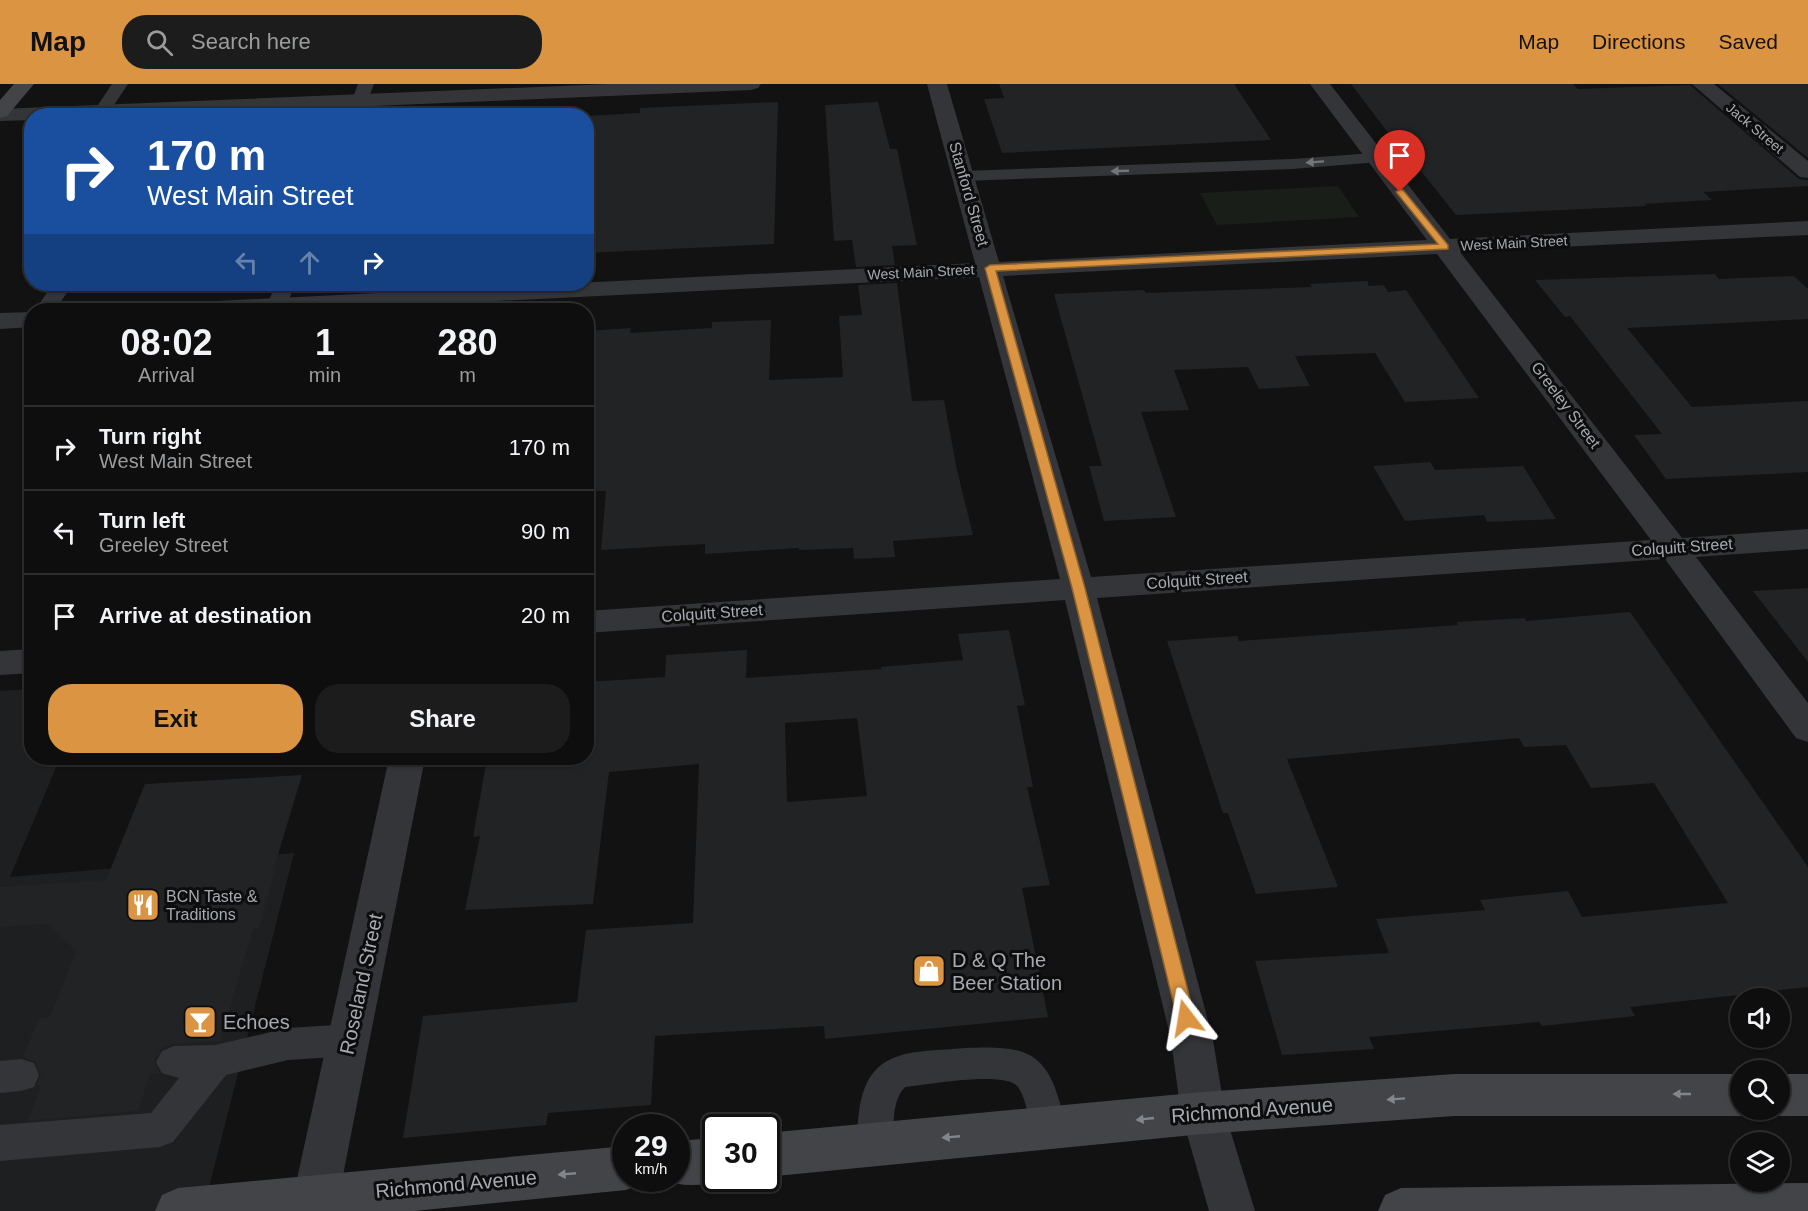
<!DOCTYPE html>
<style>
:root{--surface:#0e0e0e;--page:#1c1c1c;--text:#f1f3f6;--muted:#9b9c9e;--line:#2e2e2e;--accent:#db9542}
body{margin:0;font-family:Arial,sans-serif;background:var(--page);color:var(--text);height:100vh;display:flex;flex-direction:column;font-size:22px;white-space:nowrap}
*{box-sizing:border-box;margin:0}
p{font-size:20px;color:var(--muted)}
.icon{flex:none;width:33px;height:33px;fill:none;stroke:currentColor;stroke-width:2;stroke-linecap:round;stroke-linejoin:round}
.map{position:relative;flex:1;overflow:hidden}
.panel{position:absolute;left:24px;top:219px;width:570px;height:462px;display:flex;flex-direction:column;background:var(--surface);border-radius:24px;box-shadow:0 2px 4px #0004,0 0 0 2px var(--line)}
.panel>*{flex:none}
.hud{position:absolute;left:24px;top:24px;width:570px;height:183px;border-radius:24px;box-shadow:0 2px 4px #0004,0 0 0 2px var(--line);background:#1a4fa0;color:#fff;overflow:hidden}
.controls{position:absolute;left:1730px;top:904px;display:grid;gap:12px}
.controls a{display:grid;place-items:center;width:60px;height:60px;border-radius:50%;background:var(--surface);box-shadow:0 2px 4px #0004,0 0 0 2px var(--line);font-size:30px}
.speed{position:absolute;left:612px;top:1030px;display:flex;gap:12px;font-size:30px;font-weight:700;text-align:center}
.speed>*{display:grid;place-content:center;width:78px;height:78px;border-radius:50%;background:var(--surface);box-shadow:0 2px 4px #0004,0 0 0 2px var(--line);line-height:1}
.speed small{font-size:15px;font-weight:400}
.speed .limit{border:3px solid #111;border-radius:9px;background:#fff;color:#111}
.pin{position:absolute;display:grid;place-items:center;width:51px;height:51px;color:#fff;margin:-62px -26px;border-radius:50% 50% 50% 0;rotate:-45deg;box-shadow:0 0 6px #0007}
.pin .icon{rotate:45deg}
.me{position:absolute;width:66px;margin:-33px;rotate:346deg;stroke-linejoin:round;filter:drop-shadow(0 0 4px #0008)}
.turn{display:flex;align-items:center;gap:21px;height:126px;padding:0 24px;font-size:27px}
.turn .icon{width:78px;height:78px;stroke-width:2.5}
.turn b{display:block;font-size:42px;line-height:51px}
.lanes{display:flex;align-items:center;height:57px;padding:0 24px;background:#0003;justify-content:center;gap:30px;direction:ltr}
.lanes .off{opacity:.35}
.eta{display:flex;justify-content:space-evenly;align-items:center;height:102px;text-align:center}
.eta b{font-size:36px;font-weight:800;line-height:42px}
.button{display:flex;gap:12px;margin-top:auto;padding:12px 24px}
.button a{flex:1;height:69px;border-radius:24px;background:var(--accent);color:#111;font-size:24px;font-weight:800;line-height:69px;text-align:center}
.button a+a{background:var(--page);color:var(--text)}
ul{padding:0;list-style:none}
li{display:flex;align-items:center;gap:18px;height:84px;padding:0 24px;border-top:2px solid var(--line)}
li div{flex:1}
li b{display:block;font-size:22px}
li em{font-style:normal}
header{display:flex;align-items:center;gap:36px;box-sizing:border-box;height:84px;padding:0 30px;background:var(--accent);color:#111}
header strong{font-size:28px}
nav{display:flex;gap:33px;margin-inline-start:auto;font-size:21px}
.search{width:420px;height:54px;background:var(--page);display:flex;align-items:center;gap:15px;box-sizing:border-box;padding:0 21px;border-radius:24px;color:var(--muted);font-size:22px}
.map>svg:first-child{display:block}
.built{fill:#1e1f20}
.green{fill:#191e19}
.building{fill:#222324;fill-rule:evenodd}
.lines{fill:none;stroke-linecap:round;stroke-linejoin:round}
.service{fill:#343538;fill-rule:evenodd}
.minor{fill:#343538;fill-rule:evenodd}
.secondary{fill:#424448;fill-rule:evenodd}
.oneway{fill:#72767b}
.oneway2{fill:#82878d}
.route{fill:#db9542;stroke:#8e612b;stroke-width:1.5}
.labels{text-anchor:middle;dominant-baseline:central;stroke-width:6;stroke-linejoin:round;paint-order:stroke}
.far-street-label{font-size:14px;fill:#a5abb2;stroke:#0d0d0e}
.street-label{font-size:16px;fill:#a5abb2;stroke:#0d0d0e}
.poi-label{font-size:16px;fill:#a5abb2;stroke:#0d0d0e;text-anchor:start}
.near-poi-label{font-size:20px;fill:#a5abb2;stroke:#0d0d0e;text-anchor:start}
.near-street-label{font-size:20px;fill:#a5abb2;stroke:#0d0d0e}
</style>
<header>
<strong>Map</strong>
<div class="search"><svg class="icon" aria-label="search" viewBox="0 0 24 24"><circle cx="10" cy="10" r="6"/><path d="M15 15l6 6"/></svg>Search here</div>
<nav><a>Map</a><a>Directions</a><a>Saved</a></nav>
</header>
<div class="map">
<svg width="1808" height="1127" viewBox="0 0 1808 1127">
<rect width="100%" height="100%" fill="#121213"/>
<polygon class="built" points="31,605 32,674 60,674 10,793 294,769 203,1127 0,1127 0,607"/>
<polygon class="green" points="1338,102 1359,133 1217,141 1200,109"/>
<g class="building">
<polygon points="999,0 1234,0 1271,56 1002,69 984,15 1004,14"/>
<polygon points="1351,0 1573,0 1578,5 1690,1 1799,95 1808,96 1808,102 1703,108 1712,116 1644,120 1647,122 1456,131 1405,67 1402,67"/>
<polygon points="1718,0 1808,0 1808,74"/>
<polygon points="778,18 774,160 586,169 586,32 640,29 640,24"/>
<polygon points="878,18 890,65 897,65 917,161 892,162 895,181 856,183 852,156 834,157 825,21"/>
<polygon points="1715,190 1719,195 1794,192 1808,205 1808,235 1627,244 1692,323 1808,317 1808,388 1666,395 1634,351 1662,350 1570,232 1565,233 1535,196"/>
<polygon points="1368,197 1368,202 1384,201 1388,208 1406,206 1479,314 1405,318 1375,269 1295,272 1310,302 1259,305 1248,283 1174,286 1189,326 1141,328 1176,433 1104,437 1089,382 1102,382 1054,210 1144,206 1146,209 1312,203 1310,200"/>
<polygon points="897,199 912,317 944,316 957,386 973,451 893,457 895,473 854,475 853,464 799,466 799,464 705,470 705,460 601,466 606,407 586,407 586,247 631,244 630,249 712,244 712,238 771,236 769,296 843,293 839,232 862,231 858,201"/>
<polygon points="1430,378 1435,386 1523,382 1556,435 1487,438 1484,431 1405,437 1373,382"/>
<polygon points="1808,504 1808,578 1753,507"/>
<polygon points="1630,528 1808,783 1808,903 1630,923 1635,932 1542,942 1539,938 1369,953 1374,965 1282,971 1255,877 1389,869 1376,835 1485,826 1480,816 1568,807 1582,833 1728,819 1654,699 1591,704 1566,661 1524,663 1519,654 1287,675 1338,803 1256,810 1228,729 1223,729 1167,557 1237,552 1239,557 1458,541 1457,538 1525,534 1526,537"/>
<path d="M1009,546l16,75 -8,1 16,81h-6l23,98 -28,3 26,129 -223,22 -1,-13 -169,10 -4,69 -103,8 -2,12 -143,13 20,-122 154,-14 9,-72 107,-7 6,-159 -90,8 -16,132 -128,6 15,-74 -7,1 14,-79h99v-76l79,-5 1,-22 81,-5 -1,28 136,-9 -1,-2 82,-7 -5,-26zM857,634l10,78 -80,6 -2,-79z"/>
<polygon points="302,691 274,784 276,783 259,844 253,845 220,957 174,960 161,965 154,977 160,989 150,990 138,1027 28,1037 41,1002 37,1002 41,990 36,978 23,973 39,934 50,933 76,867 47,840 0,843 0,803 106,796 145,700"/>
</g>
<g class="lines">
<g class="service">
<polygon points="112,0 128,0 108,30 96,30 94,27"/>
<polygon points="358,0 374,0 362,32 346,32"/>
<polygon points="1373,69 1379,70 1382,74 1379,78 1292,85 963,97 957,96 954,92 957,88 963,87 1292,75"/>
<polygon points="53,200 73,200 55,226 35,226"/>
<polygon points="276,200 296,200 284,225 270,225 267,221"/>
<polygon points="350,940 362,945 367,956 362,967 350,972 288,976 226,991 173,1058 160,1063 0,1077 0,1041 151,1029 179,994 162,989 156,978 162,967 174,962 215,961 288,944"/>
<path d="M965,964c50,-2 79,-2 94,52 5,16 9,25 2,40l-13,5 -13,-5c-7,-16 -7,-39 -17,-53 -12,-17 -92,-2 -113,0 -17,18 -8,49 -17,71l-13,5 -13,-5c-7,-16 -5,-30 -3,-46 9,-66 53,-59 106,-64z"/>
<polygon points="21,975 34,979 39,991 34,1003 21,1007 0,1009 0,977"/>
</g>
<g class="minor">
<polygon points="609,0 761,0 758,4 751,6 134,32 32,32 32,36 0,37 0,25"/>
<path d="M927,0h20l52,178 428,-22 -117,-156h20l120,155 358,-18v14l-348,17 222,286 126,-9v20l-112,8 112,146v39l-12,-4 -131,-179 -568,39 116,442 12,73 30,98h-46l-28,-98 -10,-73 -106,-440 -479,33v-22l474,-32 -81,-302 -664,33h-149l3,-5 9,-2 797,-40zM1437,170l214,286 -560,37 -88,-301z"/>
<polygon points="1692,0 1714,0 1808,77 1808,94 1800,93"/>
<polygon points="32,228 32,243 0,245 0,229"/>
<polygon points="32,565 32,589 0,591 0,567"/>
<polygon points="389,674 425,674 336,1127 290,1127"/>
</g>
<g class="secondary">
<polygon points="14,0 34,0 7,32 0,34 0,16"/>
<polygon points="1454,990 1740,990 1740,1026 1754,1026 1740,1032 1454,1032 1203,1050 766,1093 766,1049 1203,1008"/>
<polygon points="1779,990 1808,990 1808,1032 1779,1032 1765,1026 1779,1026"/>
<path d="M716,1054v41h8c-20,8 -44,8 -63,0h15v-38z"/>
<polygon points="626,1062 626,1095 644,1095 642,1100 626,1106 414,1127 155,1127 162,1111 178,1104"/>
<polygon points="1808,1099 1808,1127 1378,1127 1385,1111 1401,1104"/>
</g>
</g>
<defs><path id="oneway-solid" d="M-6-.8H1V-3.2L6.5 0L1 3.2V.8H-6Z" transform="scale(1.5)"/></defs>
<g class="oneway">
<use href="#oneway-solid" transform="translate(1315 78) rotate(176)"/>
<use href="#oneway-solid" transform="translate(1120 87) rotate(178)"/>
</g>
<g class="oneway2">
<use href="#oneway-solid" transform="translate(1682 1010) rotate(-180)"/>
<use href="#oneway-solid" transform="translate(1396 1015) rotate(176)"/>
<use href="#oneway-solid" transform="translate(1145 1035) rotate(174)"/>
<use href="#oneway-solid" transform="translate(951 1053) rotate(175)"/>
<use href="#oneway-solid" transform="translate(567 1090) rotate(175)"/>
</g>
<polygon class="route" points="1400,105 1403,106 1448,161 1448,165 996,187 1085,504 1195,934 1192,939 1186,942 1180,939 1177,934 1072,504 985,184 990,181 1438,160 1396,108"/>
<defs>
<g id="restaurant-square" transform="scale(1.725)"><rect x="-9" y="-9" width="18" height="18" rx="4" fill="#db9542" stroke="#0d0d0e"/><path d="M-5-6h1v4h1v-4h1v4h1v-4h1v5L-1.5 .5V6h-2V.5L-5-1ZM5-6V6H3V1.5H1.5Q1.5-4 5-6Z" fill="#fff"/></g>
<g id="shop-square" transform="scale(1.725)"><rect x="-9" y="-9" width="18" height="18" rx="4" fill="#db9542" stroke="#0d0d0e"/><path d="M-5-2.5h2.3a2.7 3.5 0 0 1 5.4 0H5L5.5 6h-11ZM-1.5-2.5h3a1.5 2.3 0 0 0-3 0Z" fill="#fff"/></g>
<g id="bar-square" transform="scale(1.725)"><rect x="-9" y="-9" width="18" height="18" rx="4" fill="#db9542" stroke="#0d0d0e"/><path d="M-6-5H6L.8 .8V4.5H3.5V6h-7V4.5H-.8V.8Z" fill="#fff"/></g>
</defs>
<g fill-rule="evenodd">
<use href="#restaurant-square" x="143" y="821"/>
<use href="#shop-square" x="929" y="887"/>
<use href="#bar-square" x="200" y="938"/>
</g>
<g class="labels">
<g class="far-street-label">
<text transform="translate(1755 44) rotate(40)">Jack Street</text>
<text transform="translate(1514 159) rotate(-3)">West Main Street</text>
<text transform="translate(921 188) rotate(-3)">West Main Street</text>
</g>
<g class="street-label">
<text transform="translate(969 110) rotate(74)">Stanford Street</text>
<text transform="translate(1566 321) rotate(53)">Greeley Street</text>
<text transform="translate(1682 463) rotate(-4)">Colquitt Street</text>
<text transform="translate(1197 496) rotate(-4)">Colquitt Street</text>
<text transform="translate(712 529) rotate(-4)">Colquitt Street</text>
</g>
<g class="poi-label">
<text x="166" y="812">BCN Taste &amp;<tspan x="166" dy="18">Traditions</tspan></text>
</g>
<g class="near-poi-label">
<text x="952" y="876">D &amp; Q The<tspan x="952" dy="23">Beer Station</tspan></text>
<text x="223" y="938">Echoes</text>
</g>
<g class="near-street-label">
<text transform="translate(361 900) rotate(-78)">Roseland Street</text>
<text transform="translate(1252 1026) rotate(-4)">Richmond Avenue</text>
<text transform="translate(456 1100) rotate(-5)">Richmond Avenue</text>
</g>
</g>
</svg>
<div class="controls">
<a><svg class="icon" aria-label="sound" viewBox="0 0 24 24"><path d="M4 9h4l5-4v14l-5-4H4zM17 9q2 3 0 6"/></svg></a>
<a><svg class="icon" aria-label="search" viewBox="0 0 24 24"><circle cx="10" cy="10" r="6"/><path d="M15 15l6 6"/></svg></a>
<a><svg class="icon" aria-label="layers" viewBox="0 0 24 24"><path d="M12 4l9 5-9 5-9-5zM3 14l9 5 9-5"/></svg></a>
</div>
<div class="speed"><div>29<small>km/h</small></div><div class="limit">30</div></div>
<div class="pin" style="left:1400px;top:108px;background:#d93025"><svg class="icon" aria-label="arrive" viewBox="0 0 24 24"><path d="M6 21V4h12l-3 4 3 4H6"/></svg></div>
<svg class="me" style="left:1186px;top:934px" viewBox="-20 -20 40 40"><path d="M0-17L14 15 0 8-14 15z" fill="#db9542" stroke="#fff" stroke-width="4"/></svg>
<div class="hud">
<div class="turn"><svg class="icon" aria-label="right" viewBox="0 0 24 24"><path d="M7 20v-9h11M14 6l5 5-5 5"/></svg><div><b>170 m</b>West Main Street</div></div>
<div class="lanes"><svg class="icon off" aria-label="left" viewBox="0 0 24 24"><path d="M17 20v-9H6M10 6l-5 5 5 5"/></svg><svg class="icon off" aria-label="ahead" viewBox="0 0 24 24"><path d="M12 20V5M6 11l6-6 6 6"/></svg><svg class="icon" aria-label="right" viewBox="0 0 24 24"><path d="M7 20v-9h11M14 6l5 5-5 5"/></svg></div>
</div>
<section class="panel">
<div class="eta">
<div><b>08:02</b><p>Arrival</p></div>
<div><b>1</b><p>min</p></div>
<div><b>280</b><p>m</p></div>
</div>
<ul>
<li><svg class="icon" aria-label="right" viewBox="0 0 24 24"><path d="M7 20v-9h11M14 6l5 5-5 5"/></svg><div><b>Turn right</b><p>West Main Street</p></div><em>170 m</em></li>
<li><svg class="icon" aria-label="left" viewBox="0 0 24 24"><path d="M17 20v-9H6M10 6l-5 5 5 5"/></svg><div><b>Turn left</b><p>Greeley Street</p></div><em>90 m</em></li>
<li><svg class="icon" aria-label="arrive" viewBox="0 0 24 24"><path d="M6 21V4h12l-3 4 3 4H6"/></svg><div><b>Arrive at destination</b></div><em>20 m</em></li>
</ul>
<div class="button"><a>Exit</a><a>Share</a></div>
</section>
</div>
